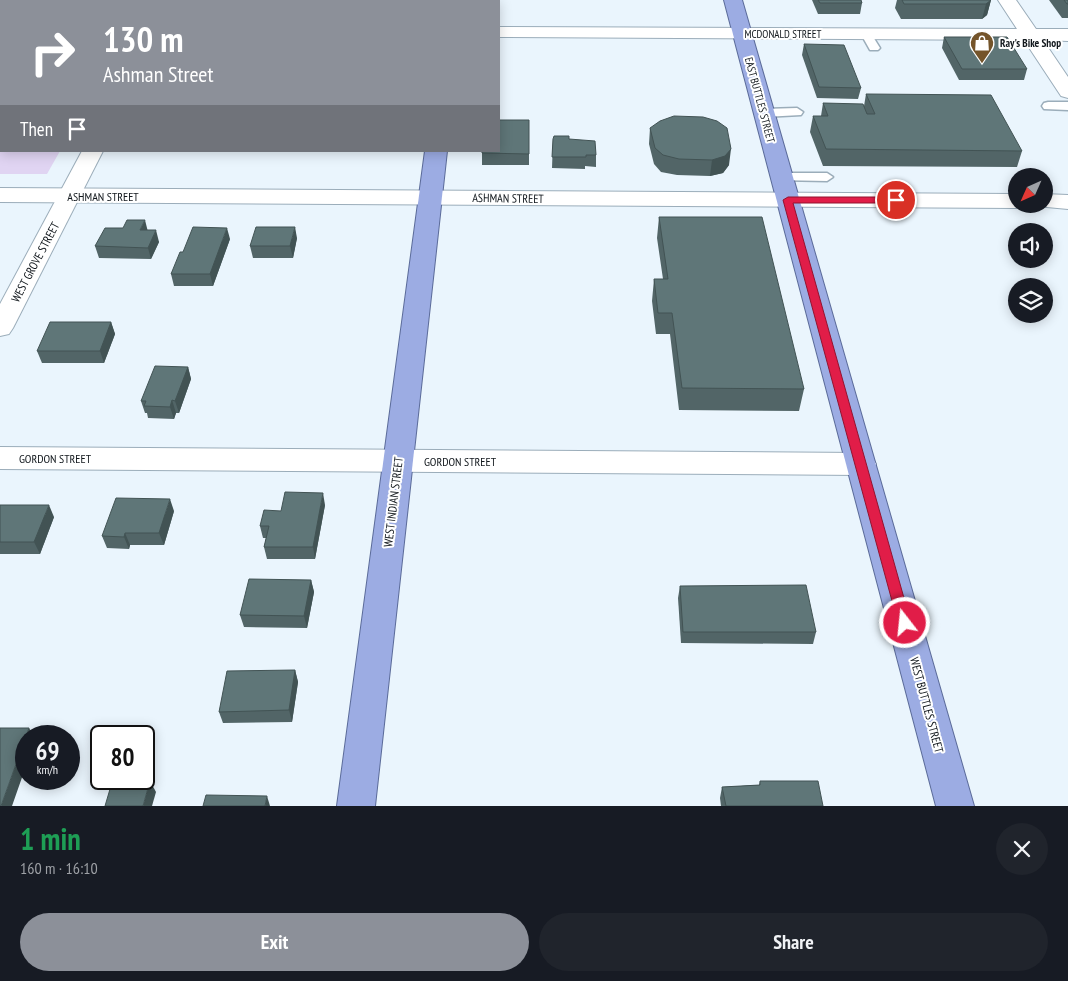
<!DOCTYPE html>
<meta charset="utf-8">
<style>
:root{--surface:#171b24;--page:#20242c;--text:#f1f3f6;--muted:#9ea1a6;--accent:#8c9099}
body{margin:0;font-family:"PT Sans Narrow",sans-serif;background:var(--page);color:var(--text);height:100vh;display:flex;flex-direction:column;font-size:19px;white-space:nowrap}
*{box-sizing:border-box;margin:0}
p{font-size:16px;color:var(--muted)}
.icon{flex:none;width:28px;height:28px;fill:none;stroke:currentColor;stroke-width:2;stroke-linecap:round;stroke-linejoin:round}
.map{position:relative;height:806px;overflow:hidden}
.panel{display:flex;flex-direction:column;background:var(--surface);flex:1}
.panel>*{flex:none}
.guide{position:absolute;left:0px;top:0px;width:500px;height:152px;box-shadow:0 2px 12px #0003;background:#8c9099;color:#fff;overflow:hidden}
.needle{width:32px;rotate:225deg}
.fabs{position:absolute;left:1008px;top:168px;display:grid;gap:10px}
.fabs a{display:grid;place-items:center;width:45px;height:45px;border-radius:50%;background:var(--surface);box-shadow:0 2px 12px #0003;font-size:25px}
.speed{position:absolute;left:15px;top:725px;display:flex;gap:10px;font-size:25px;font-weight:700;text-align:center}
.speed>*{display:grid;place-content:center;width:65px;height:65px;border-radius:50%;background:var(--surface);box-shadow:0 2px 12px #0003;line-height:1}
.speed small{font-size:12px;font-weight:400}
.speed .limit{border:2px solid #111;border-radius:8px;background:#fff;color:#111}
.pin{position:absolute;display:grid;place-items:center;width:42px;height:42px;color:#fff;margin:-21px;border:2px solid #fff;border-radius:50%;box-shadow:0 1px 5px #0007}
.me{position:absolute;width:55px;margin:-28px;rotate:344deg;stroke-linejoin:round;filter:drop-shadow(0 0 4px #0008)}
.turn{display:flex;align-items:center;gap:18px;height:105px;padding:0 20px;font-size:22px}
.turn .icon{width:65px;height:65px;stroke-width:2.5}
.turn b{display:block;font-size:35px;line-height:42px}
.then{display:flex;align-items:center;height:48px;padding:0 20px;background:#0003;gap:10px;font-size:19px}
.round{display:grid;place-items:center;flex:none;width:52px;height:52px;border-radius:26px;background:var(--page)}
.head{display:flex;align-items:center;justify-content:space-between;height:85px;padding:0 20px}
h1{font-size:30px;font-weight:800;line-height:38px;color:#1e9e55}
.button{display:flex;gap:10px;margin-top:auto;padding:10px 20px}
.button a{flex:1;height:58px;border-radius:30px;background:var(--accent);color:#fff;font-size:20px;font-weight:800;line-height:58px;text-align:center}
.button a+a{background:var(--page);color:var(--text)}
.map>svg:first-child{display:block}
.green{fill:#e0d4f2}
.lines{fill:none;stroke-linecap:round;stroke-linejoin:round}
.service-casing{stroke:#9badba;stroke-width:3}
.minor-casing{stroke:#9badba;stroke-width:2}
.tertiary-casing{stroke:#9badba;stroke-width:2}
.trunk-casing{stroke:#5b6b99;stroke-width:2}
.service{fill:#fff;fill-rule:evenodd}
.minor{fill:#fff;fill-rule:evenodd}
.tertiary{fill:#fff;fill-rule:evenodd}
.trunk{fill:#9cace3;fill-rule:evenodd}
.wall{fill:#526567}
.shaded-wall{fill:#425354}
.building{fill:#5f7678;stroke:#425354}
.route{fill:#e11d48;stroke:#92132f}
.labels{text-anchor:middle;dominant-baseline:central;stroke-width:4;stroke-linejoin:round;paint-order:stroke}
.far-street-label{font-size:11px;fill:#11171c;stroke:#fff}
.far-poi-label{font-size:11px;font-weight:bold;fill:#11171c;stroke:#fff;text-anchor:start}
.street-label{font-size:12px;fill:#11171c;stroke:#fff}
</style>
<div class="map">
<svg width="1068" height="806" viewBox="0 0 1068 806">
<rect width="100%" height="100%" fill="#eaf5fd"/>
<polygon class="green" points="0,0 145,0 1,1 1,151 60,151 47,174 0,174"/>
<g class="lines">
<g class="service-casing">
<g id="service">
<polygon points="866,31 870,32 880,48 878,50 870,50 861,34"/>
<polygon points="1048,102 1068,102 1068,110 1044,109 1042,106 1044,103"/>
<polygon points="797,108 803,112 801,115 764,117 758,113 764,109"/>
<polygon points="781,173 827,173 833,177 827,181 776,180 775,177 776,174"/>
</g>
</g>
<g class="minor-casing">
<g id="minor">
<polygon points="998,0 1016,0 1036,29 1068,29 1068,41 1043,40 1068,77 1068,98 1061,96 1024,40 499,37 499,27 1017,29"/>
<polygon points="82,151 103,151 13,328 9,334 0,336 0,304"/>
<polygon points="0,447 861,453 871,456 876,464 871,472 861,475 0,469"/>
</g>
</g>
<g class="tertiary-casing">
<g id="tertiary">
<polygon points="0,188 1016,194 1016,204 1025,204 1016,208 0,202"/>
<polygon points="1044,194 1068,195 1068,209 1036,206 1035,204 1044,204"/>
</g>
</g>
<g class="trunk-casing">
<g id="trunk">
<polygon points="724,0 742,0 974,806 936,806"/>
<polygon points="425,151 447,151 375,806 337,806"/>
</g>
</g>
<use href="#service" class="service"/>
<use href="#minor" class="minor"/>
<use href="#tertiary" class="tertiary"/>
<use href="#trunk" class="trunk"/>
</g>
<g class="wall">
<polygon points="49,0 69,0 67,1 50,1"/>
<polygon points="812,0 861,0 862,3 860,14 818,14"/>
<polygon points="897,0 991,0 987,15 982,19 901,19 895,8"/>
<polygon points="1049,0 1068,0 1068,18 1062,18"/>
<polygon points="944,37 1027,69 1024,80 959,80 942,48"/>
<polygon points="804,44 861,88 858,99 817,98 802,55"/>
<polygon points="866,94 1022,151 1017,167 823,166 810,132 813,116 821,116 823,103 864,106"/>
<polygon points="529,120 529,165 482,165 482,151"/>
<polygon points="650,128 729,165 723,173 710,176 677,175 661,172 654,164 649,144"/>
<polygon points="553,139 569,139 596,155 596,167 585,166 585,169 552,168"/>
<polygon points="659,217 804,389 799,411 679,410 670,334 656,334 652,301 654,279 663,279 657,238"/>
<polygon points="123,228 148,230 159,242 151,259 99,258 95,246"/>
<polygon points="297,238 293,258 253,258 250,246"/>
<polygon points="230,239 213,286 174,286 171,274 183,252"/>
<polygon points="111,322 115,334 104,363 42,363 37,351"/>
<polygon points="188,367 191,379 179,413 176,413 174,419 148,418 147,413 145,413 141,401"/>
<polygon points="0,505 54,517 40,554 0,554"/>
<polygon points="325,505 315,559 267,559 264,547 266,538 263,538 260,526"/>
<polygon points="174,511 164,545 130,545 129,549 107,548 102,536"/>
<polygon points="311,580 314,592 307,628 244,627 240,615"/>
<polygon points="680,586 816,632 813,644 681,643 678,598"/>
<polygon points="295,670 298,682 292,722 223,723 219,712"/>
<polygon points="760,781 823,806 721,806 720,798 722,787 759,785"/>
</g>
<g class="shaded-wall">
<polygon points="991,0 987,15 982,19 986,4"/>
<polygon points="731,149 729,165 723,173 710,176 712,160"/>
<polygon points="145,220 148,232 140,230"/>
<polygon points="295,227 297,238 293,258 290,246"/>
<polygon points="227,228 230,239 213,286 210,274"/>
<polygon points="156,230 159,242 151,259 148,248"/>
<polygon points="111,322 115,334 104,363 100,351"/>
<polygon points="188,367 191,379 179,413 175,401"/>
<polygon points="172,400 176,413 174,419 170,407"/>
<polygon points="323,493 325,505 315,559 313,547"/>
<polygon points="170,499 174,511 164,545 159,533"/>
<polygon points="49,505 54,517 40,554 34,542"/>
<polygon points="125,533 130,545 129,549 124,537"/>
<polygon points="311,580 314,592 307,628 304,616"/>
<polygon points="295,670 298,682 292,722 289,710"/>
<polygon points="29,728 34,736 26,736 26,766 12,806 1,806"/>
<polygon points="150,781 156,792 152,806 143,806"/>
<polygon points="267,796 270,806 265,806"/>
</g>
<g class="building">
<polygon points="818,0 861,0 862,3 820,3"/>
<polygon points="902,0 991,0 986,4 904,4"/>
<polygon points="1064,0 1068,0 1068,4 1067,4"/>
<polygon points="944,37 1007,37 1027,69 962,69"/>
<polygon points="804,44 844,45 861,88 819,87"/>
<polygon points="866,94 991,95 1022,151 826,149 813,116 828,116 823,103 863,104 867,114 875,114"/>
<polygon points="674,116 703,117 717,121 727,128 731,149 725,156 712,160 679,159 663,155 655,148 650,128 660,121"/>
<polygon points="499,120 529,120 529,154 482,153 482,151 499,151"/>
<polygon points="554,136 569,136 569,139 595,141 596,155 586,155 586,157 552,157 553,139"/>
<polygon points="659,217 762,217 804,389 682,388 672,313 658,313 654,279 668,279"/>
<polygon points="127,220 145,220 140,230 156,230 148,248 95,246 105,228 123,228"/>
<polygon points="193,227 227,228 210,274 171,274 180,252 183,252"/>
<polygon points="256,227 295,227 290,246 250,246"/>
<polygon points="50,322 111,322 100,351 37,351"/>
<polygon points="155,366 188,367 175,401 172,400 170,407 144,406 146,401 141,401"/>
<polygon points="285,492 323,493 313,547 264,547 269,526 260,526 264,510 281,511"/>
<polygon points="116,498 170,499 159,533 125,533 124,537 102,536"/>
<polygon points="0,505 49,505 34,542 0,542"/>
<polygon points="249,579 311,580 304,616 240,615"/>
<polygon points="806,585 816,632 683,632 680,586"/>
<polygon points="295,670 289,710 219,712 227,671"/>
<polygon points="0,728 29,728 1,806 0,806"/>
<polygon points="113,779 150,781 143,806 105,806"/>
<polygon points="760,781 818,781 823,806 726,806 722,787 760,785"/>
<polygon points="206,795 267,796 265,806 203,806"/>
</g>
<polygon class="route" points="788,197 896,197 901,200 896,203 793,203 911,623 909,627 905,629 900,627 898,623 783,200"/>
<defs>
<g id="shop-pin" transform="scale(1.25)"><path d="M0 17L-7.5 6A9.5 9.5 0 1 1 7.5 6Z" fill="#74542a" stroke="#fff"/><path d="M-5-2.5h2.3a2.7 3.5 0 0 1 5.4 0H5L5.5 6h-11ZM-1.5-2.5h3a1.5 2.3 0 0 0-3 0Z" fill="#fff"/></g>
</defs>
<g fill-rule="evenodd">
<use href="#shop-pin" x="982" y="43"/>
</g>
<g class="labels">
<g class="far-street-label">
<text x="783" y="34">MCDONALD STREET</text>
<text transform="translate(760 100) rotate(75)">EAST BUTTLES STREET</text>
</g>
<g class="far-poi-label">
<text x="1000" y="43">Ray's Bike Shop</text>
</g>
<g class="street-label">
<text x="103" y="196">ASHMAN STREET</text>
<text transform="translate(508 198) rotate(1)">ASHMAN STREET</text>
<text transform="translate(35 262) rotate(-62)">WEST GROVE STREET</text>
<text x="55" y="458">GORDON STREET</text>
<text x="460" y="461">GORDON STREET</text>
<text transform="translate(393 502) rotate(-83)">WEST INDIAN STREET</text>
<text transform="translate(927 705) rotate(75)">WEST BUTTLES STREET</text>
</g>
</g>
</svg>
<div class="fabs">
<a><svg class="needle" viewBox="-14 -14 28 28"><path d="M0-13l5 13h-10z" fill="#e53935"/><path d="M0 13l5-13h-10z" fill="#9ea1a6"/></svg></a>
<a><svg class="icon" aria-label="sound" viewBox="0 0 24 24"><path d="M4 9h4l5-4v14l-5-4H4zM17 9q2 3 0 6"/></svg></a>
<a><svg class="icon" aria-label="layers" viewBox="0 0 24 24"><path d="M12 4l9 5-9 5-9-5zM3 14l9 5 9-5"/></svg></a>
</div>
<div class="speed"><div>69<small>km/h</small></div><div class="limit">80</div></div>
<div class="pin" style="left:896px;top:200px;background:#d93025"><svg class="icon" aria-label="arrive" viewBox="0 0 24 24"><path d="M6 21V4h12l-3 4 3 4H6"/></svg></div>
<svg class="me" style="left:905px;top:623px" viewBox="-20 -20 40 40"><circle r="17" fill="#e11d48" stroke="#fff" stroke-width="3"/><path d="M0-11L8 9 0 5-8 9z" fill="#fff"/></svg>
<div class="guide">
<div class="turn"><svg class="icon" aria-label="right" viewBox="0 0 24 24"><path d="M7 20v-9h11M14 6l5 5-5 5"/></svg><div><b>130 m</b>Ashman Street</div></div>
<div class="then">Then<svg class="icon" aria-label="arrive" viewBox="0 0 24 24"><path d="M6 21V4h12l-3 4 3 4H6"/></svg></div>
</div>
</div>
<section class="panel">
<div class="head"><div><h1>1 min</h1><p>160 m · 16:10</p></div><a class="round"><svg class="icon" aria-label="close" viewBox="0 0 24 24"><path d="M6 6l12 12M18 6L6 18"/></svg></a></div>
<div class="button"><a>Exit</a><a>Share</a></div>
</section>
